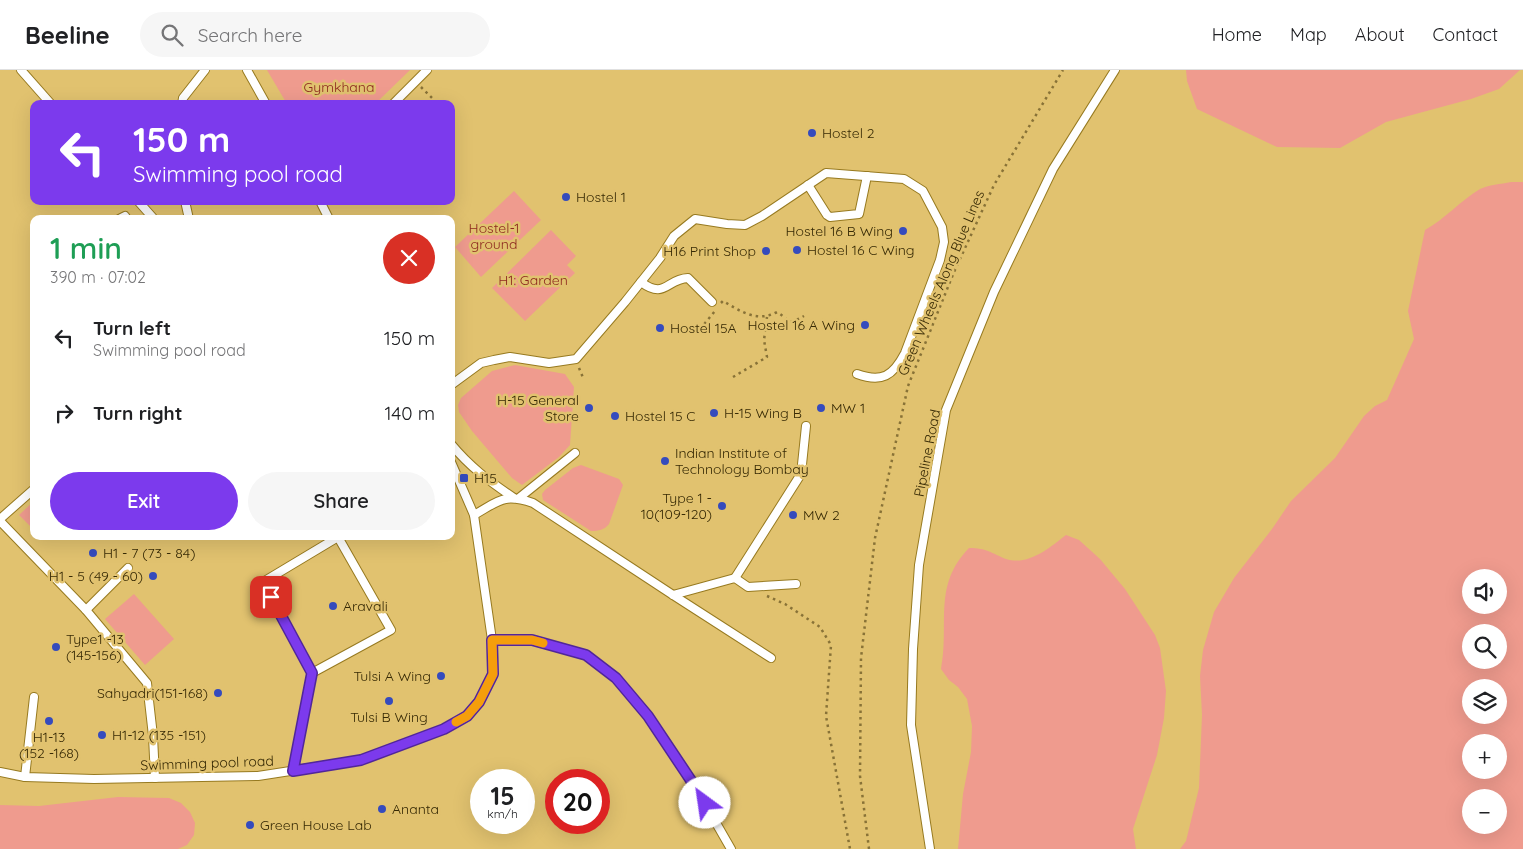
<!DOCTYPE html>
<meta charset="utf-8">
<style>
:root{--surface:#fff;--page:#f6f6f6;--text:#202124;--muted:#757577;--line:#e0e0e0;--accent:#7c3aed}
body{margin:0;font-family:Quicksand,sans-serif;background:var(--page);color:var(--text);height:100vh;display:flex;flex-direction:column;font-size:19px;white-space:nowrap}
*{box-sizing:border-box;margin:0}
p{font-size:16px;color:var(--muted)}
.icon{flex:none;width:28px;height:28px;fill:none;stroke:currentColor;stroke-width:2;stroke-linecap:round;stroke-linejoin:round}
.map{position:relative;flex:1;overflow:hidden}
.sheet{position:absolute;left:30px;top:145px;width:425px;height:325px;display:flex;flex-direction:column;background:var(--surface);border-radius:10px;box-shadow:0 5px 20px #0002}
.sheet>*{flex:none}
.banner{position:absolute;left:30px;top:30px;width:425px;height:105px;border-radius:10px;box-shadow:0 5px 20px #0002;background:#7c3aed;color:#fff;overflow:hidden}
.controls{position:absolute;left:1462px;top:499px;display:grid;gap:10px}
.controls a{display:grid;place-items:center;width:45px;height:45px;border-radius:50%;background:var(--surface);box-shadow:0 5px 20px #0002;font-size:25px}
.speed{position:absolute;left:470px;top:699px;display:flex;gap:10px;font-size:25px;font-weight:700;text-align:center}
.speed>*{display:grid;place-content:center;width:65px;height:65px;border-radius:50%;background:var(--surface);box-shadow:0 5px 20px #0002;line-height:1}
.speed small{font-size:12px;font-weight:400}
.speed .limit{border:8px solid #d22;background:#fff;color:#111}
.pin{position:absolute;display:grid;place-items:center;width:42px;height:42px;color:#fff;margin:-21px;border-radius:10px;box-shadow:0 2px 8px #0006}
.me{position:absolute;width:55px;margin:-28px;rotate:329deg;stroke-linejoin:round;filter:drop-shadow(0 0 4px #0008)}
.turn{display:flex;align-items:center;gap:18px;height:105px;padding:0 20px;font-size:22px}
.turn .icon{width:65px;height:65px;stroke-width:2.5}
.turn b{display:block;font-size:35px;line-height:42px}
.round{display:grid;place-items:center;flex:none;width:52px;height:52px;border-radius:26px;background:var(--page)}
.head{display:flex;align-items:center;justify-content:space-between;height:85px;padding:0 20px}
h1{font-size:30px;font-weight:600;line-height:38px;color:#1e9e55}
.button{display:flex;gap:10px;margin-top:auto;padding:10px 20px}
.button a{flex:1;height:58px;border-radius:30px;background:var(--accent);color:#fff;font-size:20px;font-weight:600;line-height:58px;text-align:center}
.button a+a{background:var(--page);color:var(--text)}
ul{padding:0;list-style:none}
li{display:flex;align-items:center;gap:15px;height:75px;padding:0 20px}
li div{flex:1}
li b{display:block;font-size:19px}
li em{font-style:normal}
header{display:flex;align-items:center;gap:30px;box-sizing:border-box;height:70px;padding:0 25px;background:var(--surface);border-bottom:1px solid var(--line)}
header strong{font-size:24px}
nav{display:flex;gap:28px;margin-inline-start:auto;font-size:18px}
.search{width:350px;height:45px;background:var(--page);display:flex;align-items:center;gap:12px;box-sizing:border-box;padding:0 18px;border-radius:28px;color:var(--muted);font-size:19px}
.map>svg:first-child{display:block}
.green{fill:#ef9b8e;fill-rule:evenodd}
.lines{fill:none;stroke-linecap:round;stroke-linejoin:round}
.lane-casing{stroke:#977a20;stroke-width:10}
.path{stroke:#887237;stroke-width:2.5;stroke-dasharray:2.5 4;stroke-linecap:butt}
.lane{stroke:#fff;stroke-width:8}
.route-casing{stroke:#51269a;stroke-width:12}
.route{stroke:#7c3aed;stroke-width:9}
.slow{stroke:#f59e0b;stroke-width:9}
.poi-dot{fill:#354bbd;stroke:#e1c26f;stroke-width:2}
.labels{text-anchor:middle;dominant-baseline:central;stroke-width:5;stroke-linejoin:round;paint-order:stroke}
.park-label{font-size:14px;fill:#8d291f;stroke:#e1c26f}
.poi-label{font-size:14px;fill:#372a05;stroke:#e1c26f;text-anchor:start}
.street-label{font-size:14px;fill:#372a05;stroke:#e1c26f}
</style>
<header>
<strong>Beeline</strong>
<div class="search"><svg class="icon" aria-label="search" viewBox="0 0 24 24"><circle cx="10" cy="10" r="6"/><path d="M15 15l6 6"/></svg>Search here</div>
<nav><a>Home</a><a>Map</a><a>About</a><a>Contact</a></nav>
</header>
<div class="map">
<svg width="1523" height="779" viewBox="0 0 1523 779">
<rect width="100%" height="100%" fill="#e1c26f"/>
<g class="green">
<polygon points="267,0 410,0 375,34 287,34"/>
<polygon points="1186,0 1520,0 1499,19 1471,29 1386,52 1340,78 1277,77 1197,39 1187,11"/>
<path d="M1511,112h12v667h-343l6,-8 13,-53 3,-73 -2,-39 3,-26 11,-38 20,-34 38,-49 19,-28 44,-43 29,-42 11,-10 12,-6 27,-61 -6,-28 17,-81c20,-11 35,-29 55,-41 8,-4 21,-5 31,-7zM1471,508h28v27h-28zM1499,562v28h-28v-28zM1471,618h28v27h-28zM1471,672h28v28h-28zM1471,728h28v27h-28z"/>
<polygon points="514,121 541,150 481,207 455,177"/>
<polygon points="551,160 576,186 567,195 575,203 525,251 492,218"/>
<polygon points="515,295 565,304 574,317 570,375 559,387 522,415 512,408 472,361 459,342 458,335 461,328 492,301"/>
<path d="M581,395l38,14 4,6 -14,39c-5,6 -10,7 -18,7l-48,-31 -1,-6 3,-4 28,-22z"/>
<polygon points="34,431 34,460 19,445"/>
<path d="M1066,465l13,5 21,19 25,30 30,46 5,13 6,43 -2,27 -7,37 -24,74 3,20h-178l5,-55 8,-42 1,-26 -5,-27 -9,-12 -9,-7 -8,-11c9,-45 -9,-83 28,-121 18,0 22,5 37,11 23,7 43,-11 60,-24z"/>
<polygon points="134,524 174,569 145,595 105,549"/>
<polygon points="118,727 169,728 181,733 190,742 195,753 194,765 187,775 178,779 0,779 0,735 39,736"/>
</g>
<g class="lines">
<g class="lane-casing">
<g id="lane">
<polyline points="21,0 51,34"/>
<polyline points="247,0 266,34"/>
<polyline points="182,34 183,28 205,0"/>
<polyline points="393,34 427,0"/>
<polyline points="808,115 827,145 830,147 859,144 867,106"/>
<polyline points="138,131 154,149"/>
<polyline points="185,131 189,149"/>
<polyline points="320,131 329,149"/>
<polyline points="119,149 125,146 127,149"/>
<path d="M641,212c24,18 25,-3 47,-4l24,24"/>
<path d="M451,315l30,-22 13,-3 16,-3 39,6 27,-4 49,-57 35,-44 14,-22 21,-17 32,5 18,1 17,-9 64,-43 78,6 19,12 19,36 2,15 -4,18 -35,93c-12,23 -23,30 -48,21"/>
<path d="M451,374c19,23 38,37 63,54"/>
<polyline points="519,428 575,383"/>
<path d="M474,445c25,-14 29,-22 59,-12l140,92 98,63"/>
<polyline points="0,449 34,419"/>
<polyline points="0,451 86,540 147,613 153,666 155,708"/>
<polyline points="735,508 801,404 806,356"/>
<polyline points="673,525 735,508 748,517 796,514"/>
<polyline points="86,540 128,498"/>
<polyline points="492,570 532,570 586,585 616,608 648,646 696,718 731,779"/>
<polyline points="293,701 312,603 263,512 338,467 391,560 312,603"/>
<polyline points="0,702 25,707 94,709 258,706 361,690 444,659 467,646 479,632 493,603 492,570 474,445 451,392"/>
<polyline points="25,707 34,627"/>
<polyline points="930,779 911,655 913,579 919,495 946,340 994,222 1053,99 1115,0"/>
</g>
</g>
<g class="path">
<polyline points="421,17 438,34"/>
<path d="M721,233l2,-2c17,10 34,22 54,11 15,9 8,14 27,4"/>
<polyline points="696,264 715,241"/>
<polyline points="579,298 584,310"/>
<polyline points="733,307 767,287 764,270 767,247"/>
<polyline points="767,526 785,534 820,557 831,575 826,646 850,779"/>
<polyline points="869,779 860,706 861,588 875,468 908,316 954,202 994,115 1063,0"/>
</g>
<use href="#lane" class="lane"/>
</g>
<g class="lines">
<g class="route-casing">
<polyline id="route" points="271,527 312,603 293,701 361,690 444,659 467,646 479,632 493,604 492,570 532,570 586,585 616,608 648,646 696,718 705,733"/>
</g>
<use href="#route" class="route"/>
<polyline class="slow" points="456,652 467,646 479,632 493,604 492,570 532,570 543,573"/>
</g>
<g class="poi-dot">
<circle cx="812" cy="63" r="5"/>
<circle cx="566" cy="127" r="5"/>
<circle cx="903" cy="161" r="5"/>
<circle cx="797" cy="180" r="5"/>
<circle cx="766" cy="181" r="5"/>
<circle cx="865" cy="255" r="5"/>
<circle cx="660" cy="258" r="5"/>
<circle cx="589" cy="338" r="5"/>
<circle cx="821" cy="338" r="5"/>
<circle cx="714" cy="343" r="5"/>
<circle cx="615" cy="346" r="5"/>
<circle cx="665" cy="391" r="5"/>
<rect x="459" y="403" width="10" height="10" rx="2.5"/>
<circle cx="722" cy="436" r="5"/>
<circle cx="793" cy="445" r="5"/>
<circle cx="93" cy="483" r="5"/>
<circle cx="153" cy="506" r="5"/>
<circle cx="333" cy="536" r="5"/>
<circle cx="56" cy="577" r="5"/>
<circle cx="441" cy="606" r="5"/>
<circle cx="218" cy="623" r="5"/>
<circle cx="389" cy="631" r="5"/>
<circle cx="49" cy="651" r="5"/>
<circle cx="102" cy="665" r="5"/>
<circle cx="382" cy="739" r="5"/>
<circle cx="250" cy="755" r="5"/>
</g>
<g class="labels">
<g class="park-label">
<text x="339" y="17">Gymkhana</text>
<text x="494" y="158">Hostel-1<tspan x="494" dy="16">ground</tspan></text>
<text x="533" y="210">H1: Garden</text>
</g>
<g class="poi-label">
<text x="822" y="63">Hostel 2</text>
<text x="576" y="127">Hostel 1</text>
<text x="893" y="161" text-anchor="end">Hostel 16 B Wing</text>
<text x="807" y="180">Hostel 16 C Wing</text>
<text x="756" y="181" text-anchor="end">H16 Print Shop</text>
<text x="855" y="255" text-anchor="end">Hostel 16 A Wing</text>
<text x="670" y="258">Hostel 15A</text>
<text x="579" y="330" text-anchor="end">H-15 General<tspan x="579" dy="16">Store</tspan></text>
<text x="831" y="338">MW 1</text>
<text x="724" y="343">H-15 Wing B</text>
<text x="625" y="346">Hostel 15 C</text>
<text x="675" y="383">Indian Institute of<tspan x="675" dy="16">Technology Bombay</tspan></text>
<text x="474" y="408">H15</text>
<text x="712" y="428" text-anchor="end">Type 1 -<tspan x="712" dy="16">10(109-120)</tspan></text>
<text x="803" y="445">MW 2</text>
<text x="103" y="483">H1 - 7 (73 - 84)</text>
<text x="143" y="506" text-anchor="end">H1 - 5 (49 - 60)</text>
<text x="343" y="536">Aravali</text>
<text x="66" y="569">Type1 -13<tspan x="66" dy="16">(145-156)</tspan></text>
<text x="431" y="606" text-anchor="end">Tulsi A Wing</text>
<text x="208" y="623" text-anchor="end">Sahyadri(151-168)</text>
<text x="389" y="647" text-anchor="middle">Tulsi B Wing</text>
<text x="112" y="665">H1-12 (135 -151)</text>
<text x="49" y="667" text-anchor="middle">H1-13<tspan x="49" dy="16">(152 -168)</tspan></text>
<text x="392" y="739">Ananta</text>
<text x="260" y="755">Green House Lab</text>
</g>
<g class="street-label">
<text transform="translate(941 213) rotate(-67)">Green Wheels Along Blue Lines</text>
<text transform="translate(927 383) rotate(-79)">Pipeline Road</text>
<text transform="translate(207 693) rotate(-2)">Swimming pool road</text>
</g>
</g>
</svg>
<div class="controls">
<a><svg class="icon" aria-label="sound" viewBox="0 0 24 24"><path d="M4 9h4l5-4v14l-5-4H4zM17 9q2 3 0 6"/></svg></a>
<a><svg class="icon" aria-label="search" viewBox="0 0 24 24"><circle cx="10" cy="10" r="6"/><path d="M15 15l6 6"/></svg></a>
<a><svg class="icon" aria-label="layers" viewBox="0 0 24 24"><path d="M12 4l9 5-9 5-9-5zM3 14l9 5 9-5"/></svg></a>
<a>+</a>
<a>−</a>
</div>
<div class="speed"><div>15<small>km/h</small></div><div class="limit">20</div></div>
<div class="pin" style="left:271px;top:527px;background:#d93025"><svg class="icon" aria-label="arrive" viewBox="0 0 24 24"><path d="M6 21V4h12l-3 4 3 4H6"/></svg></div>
<svg class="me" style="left:705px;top:733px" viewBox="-20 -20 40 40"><circle r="19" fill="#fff"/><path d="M0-13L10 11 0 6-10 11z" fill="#7c3aed"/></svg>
<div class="banner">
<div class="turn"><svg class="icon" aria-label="left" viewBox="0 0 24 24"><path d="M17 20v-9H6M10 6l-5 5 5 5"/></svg><div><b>150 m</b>Swimming pool road</div></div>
</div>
<section class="sheet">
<div class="head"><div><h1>1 min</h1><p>390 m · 07:02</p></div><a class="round" style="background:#d93025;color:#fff"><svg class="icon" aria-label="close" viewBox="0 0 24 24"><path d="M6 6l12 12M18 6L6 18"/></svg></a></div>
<ul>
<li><svg class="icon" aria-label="left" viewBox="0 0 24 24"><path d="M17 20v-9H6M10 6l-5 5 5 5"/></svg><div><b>Turn left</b><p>Swimming pool road</p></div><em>150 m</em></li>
<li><svg class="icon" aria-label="right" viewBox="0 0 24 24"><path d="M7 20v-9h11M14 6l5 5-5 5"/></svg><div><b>Turn right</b></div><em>140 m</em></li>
</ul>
<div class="button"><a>Exit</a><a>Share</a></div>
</section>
</div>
